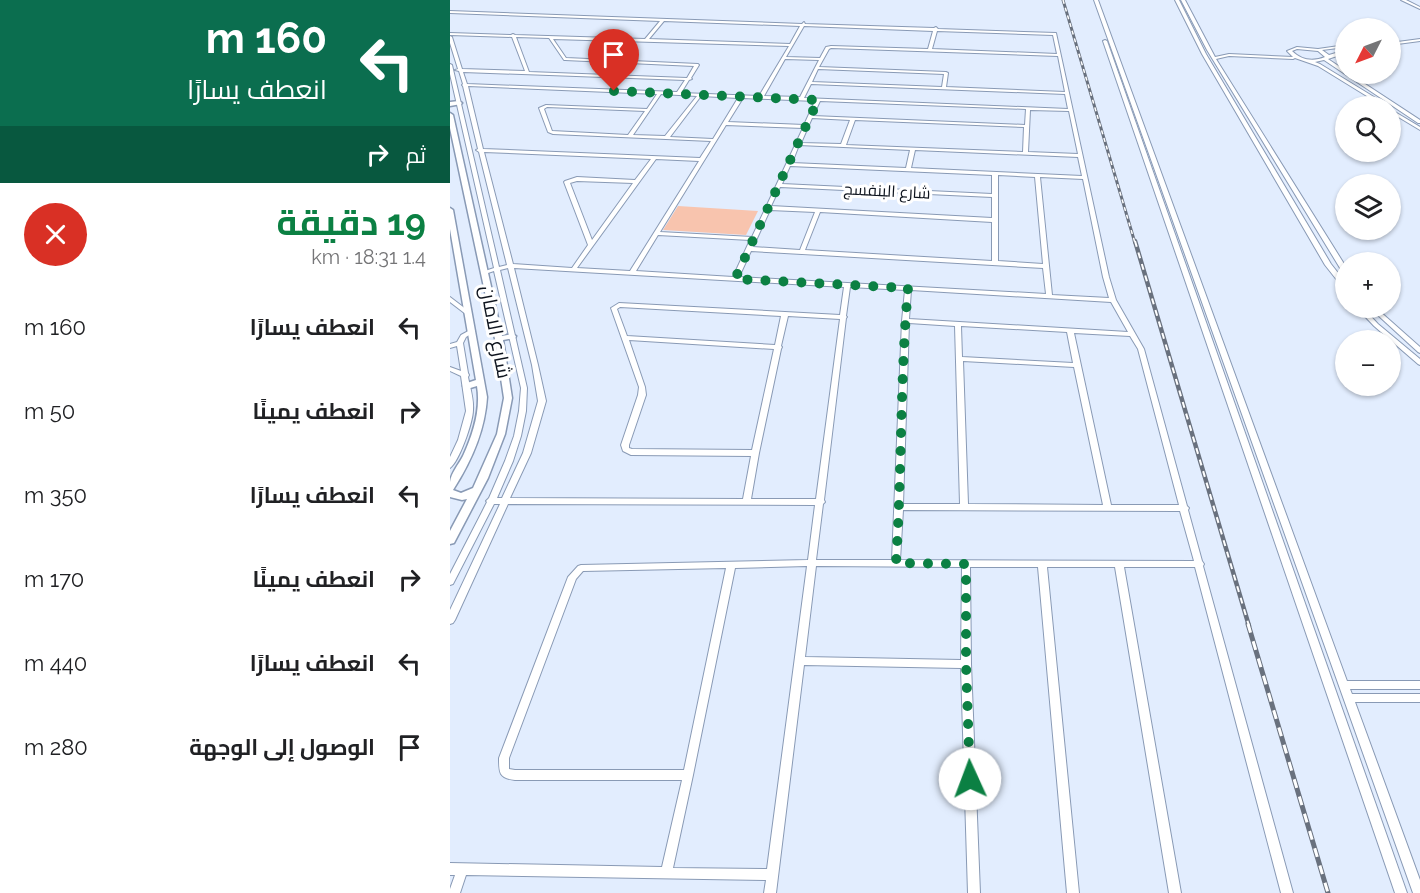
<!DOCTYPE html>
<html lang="ar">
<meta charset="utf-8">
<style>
:root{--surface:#fff;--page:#f6f6f6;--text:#202124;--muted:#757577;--accent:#0b8043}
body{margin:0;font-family:Raleway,Cairo,sans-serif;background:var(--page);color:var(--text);direction:rtl;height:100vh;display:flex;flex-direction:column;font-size:22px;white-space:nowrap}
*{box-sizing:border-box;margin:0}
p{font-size:20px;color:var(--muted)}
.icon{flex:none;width:33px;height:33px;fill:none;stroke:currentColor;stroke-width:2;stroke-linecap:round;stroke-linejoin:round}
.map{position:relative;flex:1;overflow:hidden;direction:ltr}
.side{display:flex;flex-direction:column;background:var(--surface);width:450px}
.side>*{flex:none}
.guide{background:#0b6e4f;color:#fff;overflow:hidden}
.needle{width:39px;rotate:228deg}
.fabs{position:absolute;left:885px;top:18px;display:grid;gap:12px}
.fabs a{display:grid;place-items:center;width:66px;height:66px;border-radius:50%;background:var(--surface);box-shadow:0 2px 4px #0004;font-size:30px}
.pin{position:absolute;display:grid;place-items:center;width:51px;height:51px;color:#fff;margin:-62px -26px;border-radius:50% 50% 50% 0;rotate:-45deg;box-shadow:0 0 6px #0007}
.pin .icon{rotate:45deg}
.me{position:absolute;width:66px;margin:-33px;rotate:358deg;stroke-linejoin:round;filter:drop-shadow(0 0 4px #0008)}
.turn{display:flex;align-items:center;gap:21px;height:126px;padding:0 24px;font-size:27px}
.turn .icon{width:78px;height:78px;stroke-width:2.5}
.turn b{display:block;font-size:42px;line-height:51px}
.then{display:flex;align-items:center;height:57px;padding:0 24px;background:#0003;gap:12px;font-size:22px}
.round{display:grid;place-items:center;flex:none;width:63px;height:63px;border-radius:32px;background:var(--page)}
.head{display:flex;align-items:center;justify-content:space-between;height:102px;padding:0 24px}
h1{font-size:36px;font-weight:700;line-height:45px;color:var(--accent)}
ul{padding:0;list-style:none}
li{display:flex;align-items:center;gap:18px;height:84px;padding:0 24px}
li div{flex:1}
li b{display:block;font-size:22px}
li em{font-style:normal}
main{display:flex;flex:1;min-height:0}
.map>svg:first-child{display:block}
.green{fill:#f8c4ae}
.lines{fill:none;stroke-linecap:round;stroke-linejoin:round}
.minor-casing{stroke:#899ab5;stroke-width:2}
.tertiary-casing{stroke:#899ab5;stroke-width:3}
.minor{fill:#fff;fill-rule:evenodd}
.tertiary{fill:#fff;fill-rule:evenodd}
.rail-far2-casing{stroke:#69717e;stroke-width:3}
.rail-far1-casing{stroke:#69717e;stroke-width:4.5}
.rail-casing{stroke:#69717e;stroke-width:5}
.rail-far2{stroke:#fff;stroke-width:1.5;stroke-dasharray:4;stroke-linecap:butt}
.rail-far1{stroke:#fff;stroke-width:2;stroke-dasharray:6;stroke-linecap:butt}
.rail{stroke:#fff;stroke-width:3;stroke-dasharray:9;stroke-linecap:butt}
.route{stroke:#0b8043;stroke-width:10;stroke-dasharray:0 18}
.labels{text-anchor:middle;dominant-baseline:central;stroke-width:6;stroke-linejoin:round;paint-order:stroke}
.far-street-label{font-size:16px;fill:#0e141e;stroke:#fff}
.street-label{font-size:20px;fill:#0e141e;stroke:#fff}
</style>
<main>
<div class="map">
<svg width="970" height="893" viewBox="0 0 970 893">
<rect width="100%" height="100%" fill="#e2edfe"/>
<polygon class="green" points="228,206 308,211 296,235 213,230"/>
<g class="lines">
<g class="minor-casing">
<g id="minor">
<polygon points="644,0 648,0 897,681 970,681 970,689 900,689 902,694 970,694 970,702 905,702 970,880 970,893 963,893"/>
<polygon points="725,0 729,0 756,54 881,264 896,283 896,290 894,289 875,265 752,54"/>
<path d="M731,0h4l30,57 14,-3 64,3 -6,-6 10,-4 21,2 28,-4v2l-24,3 7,5 17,-5v3l-18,6 18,12v3h4l70,46v3h-2l-94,-63 -9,2 5,2 67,41v1h-4l-65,-40 -23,-8 -2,1 -64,-3 -13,3 130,208v8l-3,-2 -136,-223zM847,49l21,2 7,6c-12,5 -24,3 -33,-6z"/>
<polygon points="951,0 956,0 970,7 970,9"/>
<path d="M0,11l352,13 2,-2 1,2 129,4 2,-1 2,2 118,4 53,244 7,23 28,49 43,157 2,2 -1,2 14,51 2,3 -1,2 90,327h-12l-86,-326h-71l57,326h-12l-54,-326h-68l32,326h-12l-29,-326h-68l1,97 9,229h-12l-7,-225 -157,-3 -28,228h-12l2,-13 -300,-5 -6,18h-10v-4l5,-14h-5v-12l212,4 20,-87h-167c-16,-2 -16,-7 -16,-22l69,-181 10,-11 3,-1 227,-5 7,-55 -307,-1 -53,116 -2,3 -3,1v-14l50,-106h-6l-41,80 -3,1v-11l32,-62 5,-10 -1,-1 3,-3 16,-37 9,-25 5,-25 2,-23 -27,-117 -9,3 -3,-2 12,-4 -44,-194v-10l2,1 47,202 8,-2 -28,-113 -3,-2 2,-1 -15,-63 -1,-1 1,-1 -4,-13 -4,-1 3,-1 -8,-26v-7l2,1 10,32 63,2 -13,-34 -62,-2v-2l61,2 2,-1 2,1 130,4 15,-18 -210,-8zM214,21l136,5 -10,18 -141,-5zM354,26l129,5 -5,18 -97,-3 -5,1 -6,11 -34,-1zM487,31l116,4 4,19 -125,-5zM66,37l33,1 15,22h1l129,6 -7,12 -158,-6zM103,39l236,7 -30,50 -78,-3 8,-13 3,-1 -1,-1 8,-13 -1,-1 -132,-6zM381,48l227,8 7,36 -119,-5 2,-14 -2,-1 -127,-5 10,-18zM335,59l34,1 -19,37 -36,-1zM368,69l126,5 -2,13 -130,-5zM13,72l222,8 -8,12 -210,-8zM361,84l254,10 3,15 -264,-11zM18,86l189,8 -10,15 -101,-4 -7,3 9,24 5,2 158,7 -11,17 -217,-9zM211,94l36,2 -32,40 -32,-1zM251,96l37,2 -25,41 -43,-2zM293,98l72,3 -11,24 -76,-3zM370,101l206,8 -1,16 -212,-9zM97,107l98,4 -17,24 -76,-4 -8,-22zM580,110l39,1 9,43 -50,-2zM362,118l38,2 -9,24 -40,-1zM405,120l169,7 -1,25 -177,-7zM276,125l77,3 -51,109 -92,-5zM349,145l111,5 -4,18 -114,-5zM465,150l163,7 4,19 -171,-8zM34,152l167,7 -16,21 -58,-3 -12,4 -1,1 24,63 -16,23 -59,-4zM206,159l43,2 -69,110 -53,-3zM340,166l202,9v19l-210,-10zM548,175l37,2 8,87 -45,-3zM590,177l43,2 20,98 6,21 -57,-3zM127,181l56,2 -41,57 -22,-57zM330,187l212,10v21l-221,-12zM320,210l45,2 -15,38 -47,-3zM370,212l172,10v39l-187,-11zM208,235l92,5 -17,37 -97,-6zM301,251l292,17 3,26 -307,-17zM58,268l24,97 6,36 -15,52 -21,45h-5l16,-37 8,-25 5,-25 1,-23 -27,-118zM64,268l330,19 -4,28 -221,-12 -8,5 28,79 -1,8 -17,50 2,6 8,4 120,1 -8,43 -233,-1 21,-45 15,-52 -8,-36zM400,287l55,3 -3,31 -10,239h-76l7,-56 2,-2 -1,-2 22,-182 1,-1 -1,-1zM461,290l200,12 17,30 -219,-13zM170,307l161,9 -6,29 -148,-9 -10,-27zM338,316l52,3 -24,180h-65l8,-46 22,-104 1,-2 -1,-1zM459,323l46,3 5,178h-57zM511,326l106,6 6,31 -111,-6zM624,333l56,3 8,13 41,156h-68zM179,340l145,9 -22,101 -120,-1 -3,-1v-3l17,-50 -1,-8zM513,361l111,6 29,138 -135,-1zM453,510l277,1 14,50 -294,-1zM357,566l-40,303 -94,-1 20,-93 42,-207zM366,566l146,1 -1,93 -156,-3zM276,568l-42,202h-169l-6,-1v-11l67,-179 7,-8z"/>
<polygon points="970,39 970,41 940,45 940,43"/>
<polygon points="655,40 657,41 957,893 945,893 653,41"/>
<polygon points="940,109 970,127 970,130 940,112"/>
<polygon points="0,297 21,313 21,315 17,315 0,302"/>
<polygon points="907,308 913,308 928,324 970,359 970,365 968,364 924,326"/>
<polygon points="920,308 926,308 970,347 970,353 968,352"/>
<path d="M22,329l3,2 -9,6 -3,6 5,30 1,2 -1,2c2,10 6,23 5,33 0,12 -14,52 -23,58v-11l8,-17 8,-29 -5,-35 -11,-5v-4l11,4 -4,-25 -7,2v-4l7,-2 4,-7z"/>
</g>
</g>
<g class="tertiary-casing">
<g id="tertiary">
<polygon points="9,101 12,103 11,104 0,106 0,102"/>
<path d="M0,113l3,2 49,221 10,-2 4,2 -1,2 -12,2 9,58 -7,36 -17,44 -34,65 -4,1v-13l17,-32 -5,1 -12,-3c0,-5 0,-10 0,-15 1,-9 9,-18 13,-26 10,-22 18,-46 14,-70l-10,3 -4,-3 1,-2 12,-4 -26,-151v-21l3,2 34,187c-2,34 -16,65 -34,93l8,3 12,-5 24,-54 7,-36 -9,-59 -45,-211z"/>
</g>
</g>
<use href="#minor" class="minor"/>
<use href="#tertiary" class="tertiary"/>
<g class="rail-far2-casing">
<polyline id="rail-far2" points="613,0 685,243"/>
</g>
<g class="rail-far1-casing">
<polyline id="rail-far1" points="685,241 799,626"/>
</g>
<g class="rail-casing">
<polyline id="rail" points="798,624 878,893"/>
</g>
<use href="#rail-far2" class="rail-far2"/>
<use href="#rail-far1" class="rail-far1"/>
<use href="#rail" class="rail"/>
</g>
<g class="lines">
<path class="route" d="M164,91l204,9 -83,179 173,9c-8,92 -6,183 -12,275l70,1v100l4,115"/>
</g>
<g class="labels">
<g class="far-street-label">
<text transform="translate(437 191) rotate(3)">شارع البنفسج</text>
</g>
<g class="street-label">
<text transform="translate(46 332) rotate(79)">شارع الامان</text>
</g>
</g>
</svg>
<div class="fabs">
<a><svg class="needle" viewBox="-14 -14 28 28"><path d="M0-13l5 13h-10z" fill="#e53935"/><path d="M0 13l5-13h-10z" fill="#757577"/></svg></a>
<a><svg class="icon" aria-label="search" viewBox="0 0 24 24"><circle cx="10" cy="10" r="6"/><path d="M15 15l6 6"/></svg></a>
<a><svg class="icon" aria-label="layers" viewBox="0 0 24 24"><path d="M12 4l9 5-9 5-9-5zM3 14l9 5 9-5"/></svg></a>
<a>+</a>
<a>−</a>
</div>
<div class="pin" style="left:164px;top:91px;background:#d93025"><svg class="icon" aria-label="arrive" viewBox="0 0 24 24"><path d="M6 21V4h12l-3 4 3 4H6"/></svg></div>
<svg class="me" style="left:520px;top:779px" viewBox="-20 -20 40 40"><circle r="19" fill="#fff"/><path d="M0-13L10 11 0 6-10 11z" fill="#0b8043"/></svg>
</div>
<section class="side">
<div class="guide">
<div class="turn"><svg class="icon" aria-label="left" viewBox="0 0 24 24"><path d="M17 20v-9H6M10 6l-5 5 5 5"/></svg><div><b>160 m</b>انعطف يسارًا</div></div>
<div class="then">ثم<svg class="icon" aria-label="right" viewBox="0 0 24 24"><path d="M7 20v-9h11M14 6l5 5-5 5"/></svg></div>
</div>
<div class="head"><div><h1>19 دقيقة</h1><p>1.4 km · 18:31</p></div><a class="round" style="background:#d93025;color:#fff"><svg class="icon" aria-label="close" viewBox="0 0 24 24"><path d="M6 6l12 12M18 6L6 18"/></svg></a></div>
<ul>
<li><svg class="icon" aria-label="left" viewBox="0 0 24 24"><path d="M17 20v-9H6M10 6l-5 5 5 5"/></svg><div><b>انعطف يسارًا</b></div><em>160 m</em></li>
<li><svg class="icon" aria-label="right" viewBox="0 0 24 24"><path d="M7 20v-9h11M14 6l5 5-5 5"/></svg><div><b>انعطف يمينًا</b></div><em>50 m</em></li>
<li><svg class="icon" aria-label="left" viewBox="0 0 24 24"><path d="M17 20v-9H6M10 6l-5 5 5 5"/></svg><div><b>انعطف يسارًا</b></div><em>350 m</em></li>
<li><svg class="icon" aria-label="right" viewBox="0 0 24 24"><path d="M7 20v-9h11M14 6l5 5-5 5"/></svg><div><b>انعطف يمينًا</b></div><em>170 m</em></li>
<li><svg class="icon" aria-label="left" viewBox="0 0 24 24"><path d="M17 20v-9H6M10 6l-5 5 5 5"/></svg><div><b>انعطف يسارًا</b></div><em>440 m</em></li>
<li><svg class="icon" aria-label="arrive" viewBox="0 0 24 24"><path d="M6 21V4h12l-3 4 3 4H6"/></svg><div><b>الوصول إلى الوجهة</b></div><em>280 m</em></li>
</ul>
</section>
</main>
